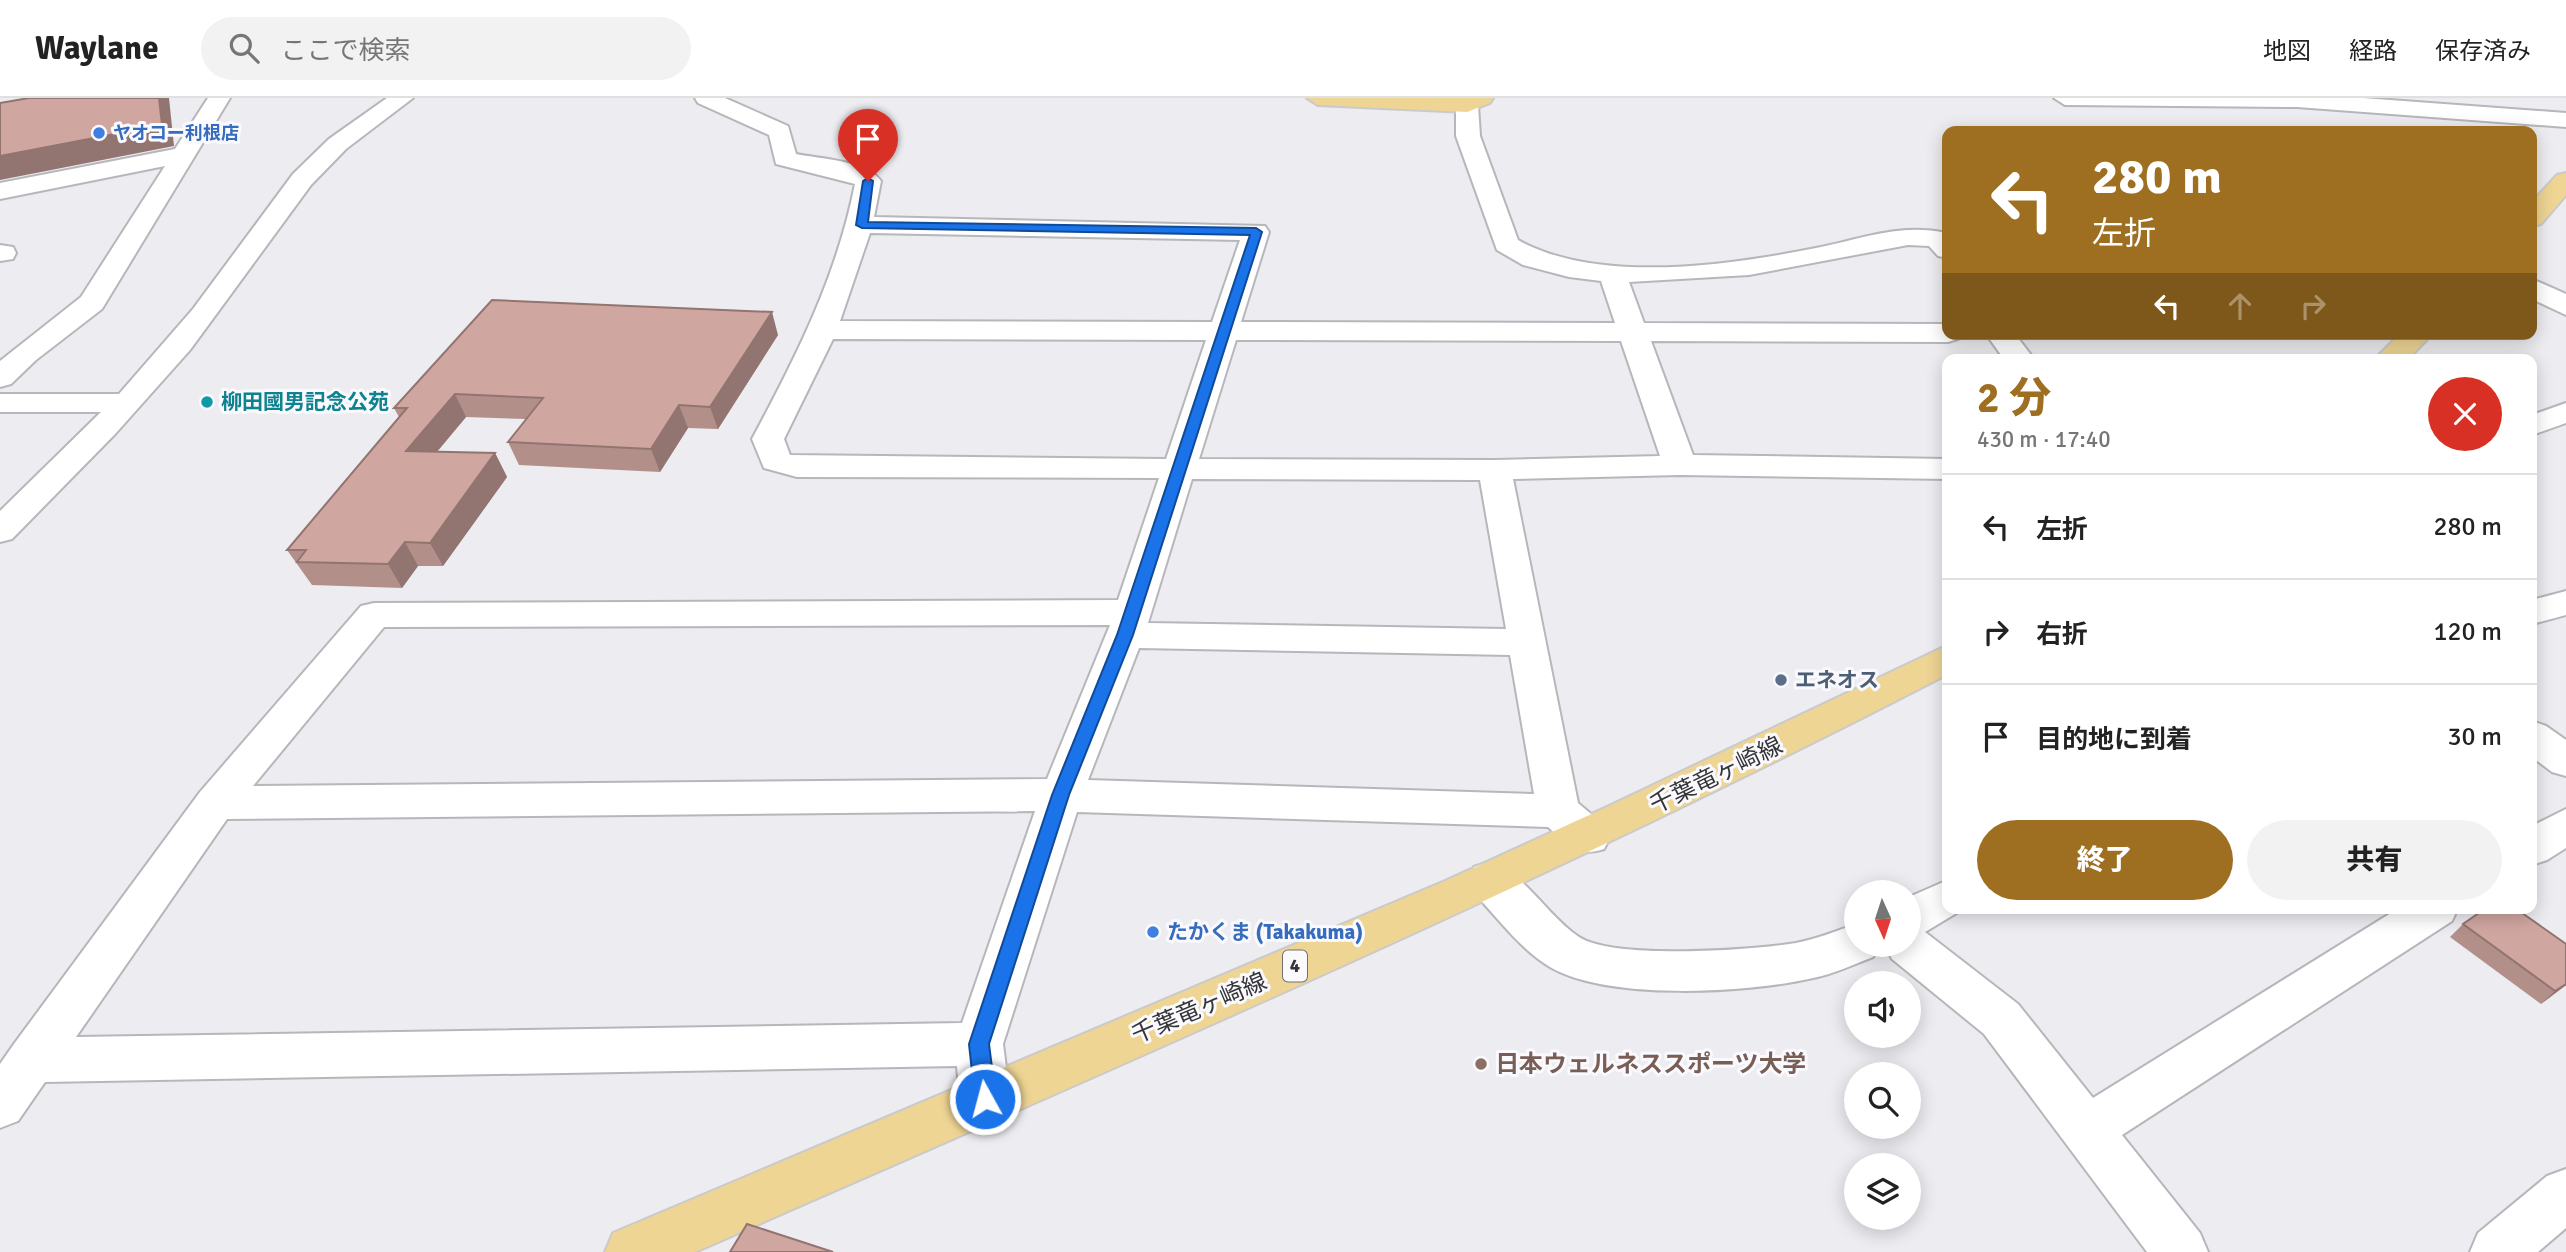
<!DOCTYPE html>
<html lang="ja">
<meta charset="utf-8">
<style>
:root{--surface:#fff;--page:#f2f2f2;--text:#222;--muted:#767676;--line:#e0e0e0;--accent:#9e6e21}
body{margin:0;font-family:Signika,"Noto Sans JP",sans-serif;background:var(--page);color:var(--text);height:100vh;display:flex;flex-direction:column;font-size:26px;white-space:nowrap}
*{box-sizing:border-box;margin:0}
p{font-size:23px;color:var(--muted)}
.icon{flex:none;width:38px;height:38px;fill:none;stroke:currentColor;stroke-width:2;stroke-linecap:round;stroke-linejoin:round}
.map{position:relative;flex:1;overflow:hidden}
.panel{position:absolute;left:1942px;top:256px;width:595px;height:560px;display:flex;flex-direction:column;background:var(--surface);border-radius:14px;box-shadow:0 4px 18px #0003}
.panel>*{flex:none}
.top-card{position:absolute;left:1942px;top:28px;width:595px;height:214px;border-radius:14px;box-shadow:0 4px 18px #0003;background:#9e6e21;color:#fff;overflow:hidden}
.needle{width:46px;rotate:177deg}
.buttons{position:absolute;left:1844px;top:782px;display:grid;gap:14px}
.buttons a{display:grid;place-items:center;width:77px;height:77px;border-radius:50%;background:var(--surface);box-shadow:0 4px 18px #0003;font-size:35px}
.pin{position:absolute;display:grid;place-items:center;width:60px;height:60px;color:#fff;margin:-72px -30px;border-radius:50% 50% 50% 0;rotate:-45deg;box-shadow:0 0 7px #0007}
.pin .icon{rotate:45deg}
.me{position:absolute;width:77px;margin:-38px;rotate:353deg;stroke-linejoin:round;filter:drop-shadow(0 0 5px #0008)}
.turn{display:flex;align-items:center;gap:24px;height:147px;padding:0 35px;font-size:32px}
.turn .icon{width:91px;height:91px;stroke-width:2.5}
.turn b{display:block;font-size:49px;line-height:60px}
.lanes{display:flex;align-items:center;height:66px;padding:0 35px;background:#0003;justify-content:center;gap:35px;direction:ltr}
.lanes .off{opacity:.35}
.round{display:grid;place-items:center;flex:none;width:74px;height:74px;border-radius:37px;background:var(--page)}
.summary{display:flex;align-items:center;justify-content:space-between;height:119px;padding:0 35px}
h1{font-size:42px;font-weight:800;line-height:52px;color:var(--accent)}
.cta{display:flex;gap:14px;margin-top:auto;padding:14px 35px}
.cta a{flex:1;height:80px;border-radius:42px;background:var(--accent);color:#fff;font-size:28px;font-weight:800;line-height:80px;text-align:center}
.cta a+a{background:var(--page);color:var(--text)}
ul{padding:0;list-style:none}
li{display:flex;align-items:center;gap:21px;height:105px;padding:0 35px;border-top:2px solid var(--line)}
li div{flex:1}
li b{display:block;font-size:26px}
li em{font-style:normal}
header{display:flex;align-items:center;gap:42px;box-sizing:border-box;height:98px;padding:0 35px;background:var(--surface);border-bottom:2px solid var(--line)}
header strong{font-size:33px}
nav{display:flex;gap:38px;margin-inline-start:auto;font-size:24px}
.search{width:490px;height:63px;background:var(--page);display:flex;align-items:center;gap:18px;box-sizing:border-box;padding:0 24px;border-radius:38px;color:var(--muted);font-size:26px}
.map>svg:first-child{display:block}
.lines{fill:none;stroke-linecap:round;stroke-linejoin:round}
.minor-casing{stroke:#b6b6bb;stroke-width:4}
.major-casing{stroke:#cacacb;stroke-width:4}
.minor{fill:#fff;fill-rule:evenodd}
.major{fill:#efd594;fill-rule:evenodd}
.wall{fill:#b38f8a}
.shaded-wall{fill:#927470}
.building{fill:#d0a6a0;stroke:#927470;stroke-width:2}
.route{fill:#1a73e8;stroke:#114b97;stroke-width:2}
.shop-dot{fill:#3f7fe0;stroke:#f9f9fe;stroke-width:2.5}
.culture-dot{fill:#0f9aa8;stroke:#f9f9fe;stroke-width:2.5}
.service-dot{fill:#5c6f8a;stroke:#f9f9fe;stroke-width:2.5}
.education-dot{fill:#8d6e63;stroke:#f9f9fe;stroke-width:2.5}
.labels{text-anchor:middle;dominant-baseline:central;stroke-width:6;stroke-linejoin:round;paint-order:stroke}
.far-shop-label{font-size:18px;font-weight:bold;fill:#366cbe;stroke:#f9f9fe;text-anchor:start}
.shield{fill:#f9f9fe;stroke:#707073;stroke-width:2}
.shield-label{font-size:19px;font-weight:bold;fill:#353537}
.culture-label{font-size:21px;font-weight:bold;fill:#0d838f;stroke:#f9f9fe;text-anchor:start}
.service-label{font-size:21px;font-weight:bold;fill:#4e5e75;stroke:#f9f9fe;text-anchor:start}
.shop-label{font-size:21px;font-weight:bold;fill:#366cbe;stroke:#f9f9fe;text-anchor:start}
.near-street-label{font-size:24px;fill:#353537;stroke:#f9f9fe}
.near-education-label{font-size:24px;font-weight:bold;fill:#785e54;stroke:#f9f9fe;text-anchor:start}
</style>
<header>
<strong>Waylane</strong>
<div class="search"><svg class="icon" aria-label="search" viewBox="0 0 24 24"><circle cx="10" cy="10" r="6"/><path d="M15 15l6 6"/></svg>ここで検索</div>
<nav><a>地図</a><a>経路</a><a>保存済み</a></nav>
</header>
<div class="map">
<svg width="2566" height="1154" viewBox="0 0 2566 1154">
<rect width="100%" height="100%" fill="#ececf1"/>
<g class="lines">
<g class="minor-casing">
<g id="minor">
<polygon points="208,0 230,0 102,211 36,262 11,286 0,289 0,263 81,199 165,68 0,101 0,85 175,51"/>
<polygon points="387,0 413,0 346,51 311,87 190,252 116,335 12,441 0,444 0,413 101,314 0,314 0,296 119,296 193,211 293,76 329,41"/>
<path d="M695,0h30l63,28 8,28c24,5 70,6 85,27l-7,36 391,9 4,6 -28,90 374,1 -14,-42 -32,-4 -46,-12 -26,-15 -41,-114v-31l11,-7 11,7 2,31 38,104c81,45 214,25 303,7 42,-9 82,-24 125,-14l2,25 -10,-2 -9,-10 -21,-1 -159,30 -120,7 15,41 304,1v10h14l-4,5 -10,3 -297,-1 42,114 255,4v20l-268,-4 -167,4 65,324 26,22 6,12 -6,12c-27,9 -36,-5 -56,-22l-471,-15 -74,232 7,55 -7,16 -18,7 -18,-7 -7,-16 -3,-33 -912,16 -27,39 -18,7v-64l14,-20 186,-252 161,-186 13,-3 744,-3 41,-122 -362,-1 -33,-9 -12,-29c44,-82 85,-163 103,-255l-79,-20 -7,-29 -71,-32zM870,135l370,7 -28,82 -372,-1zM833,241l373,1 -40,119 -376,-4 -6,-16zM1236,242l385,1 39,115 -165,4 -296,-1zM1192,381l288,1 26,149 -358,-6zM1110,527l-63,154 -794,7 131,-159zM1139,550l371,7 24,139 -446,-14zM1035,713l-73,212 -886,14 151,-218z"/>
<polygon points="2054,0 2363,0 2566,15 2566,29 2297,9 2065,7"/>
<polygon points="0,147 13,149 16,155 13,161 0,163"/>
<polygon points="2532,181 2566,196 2566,217 2532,201"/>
<polygon points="1986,236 2015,236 2034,261 2004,261"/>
<polygon points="2566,305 2566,325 2532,337 2532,317"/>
<polygon points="2566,493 2566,517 2532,526 2532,502"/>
<polygon points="2532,623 2546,628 2566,642 2566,678 2552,674 2532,659"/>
<polygon points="2566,711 2566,750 2547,762 2532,767 2532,728"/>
<path d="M1490,764c36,12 57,54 89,75 35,23 173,13 217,6 21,-4 40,-12 61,-19v21h22l-6,12c-19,7 -39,17 -60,21 -64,15 -205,23 -263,-11 -30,-18 -52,-49 -76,-74l-6,-13 6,-13z"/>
<polygon points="1948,782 1948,810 1965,810 1925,834 2018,906 2093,1000 2399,810 2458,810 2452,823 2122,1037 2200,1135 2208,1154 2147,1154 1984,936 1892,861 1885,847 1909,847 1909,799"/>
<polygon points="2566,1071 2566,1130 2538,1154 2470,1154 2478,1135 2547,1078"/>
</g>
</g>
<g class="major-casing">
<g id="major">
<polygon points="1307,0 1493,0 1490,5 1467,14 1318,7"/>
<polygon points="2566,75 2566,97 2541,126 2532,128 2532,104 2557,77"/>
<polygon points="2400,236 2432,236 2408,261 2375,261"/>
<path d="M1948,547v29c-409,212 -832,393 -1253,578h-90l8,-19 832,-352 164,-75z"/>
</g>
</g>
<use href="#minor" class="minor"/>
<use href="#major" class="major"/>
</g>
<g class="wall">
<polygon points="492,202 778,237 718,331 688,330 660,374 519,367 508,344 526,321 466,319 437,354 495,355 507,379 443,468 418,468 402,490 312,487 287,452 399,319 394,310"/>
<polygon points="2463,826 2566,846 2566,887 2541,906 2450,839"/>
</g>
<g class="shaded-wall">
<polygon points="159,0 169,0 174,48 0,82 0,58"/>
<polygon points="772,214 778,237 718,331 710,309"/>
<polygon points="455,296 466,319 418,376 406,353"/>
<polygon points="679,307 688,330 660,374 651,351"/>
<polygon points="495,355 507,379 443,468 430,445"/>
<polygon points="405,444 418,468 402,490 388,466"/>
<polygon points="2566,886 2566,887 2541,906 2555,893"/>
</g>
<g class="building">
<polygon points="29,0 159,0 162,27 0,58 0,5"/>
<polygon points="492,202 772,214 710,309 679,307 651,351 508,344 543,300 455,296 406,353 495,355 430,445 405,444 388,466 297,464 306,452 287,452 407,310 394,310"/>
<polygon points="2486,810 2515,810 2566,846 2566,886 2555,893 2463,826"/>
<polygon points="747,1126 833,1154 730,1154"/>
</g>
<polygon class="route" points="868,80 873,83 868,124 1256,130 1262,134 1133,537 1069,697 989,946 996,1001 993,1008 985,1011 978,1008 975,1001 969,946 1052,697 1117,537 1250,137 862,130 856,127 863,83"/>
<g class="shop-dot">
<circle cx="99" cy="35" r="7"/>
<circle cx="1153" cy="834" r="7"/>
</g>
<circle class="culture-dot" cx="207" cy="304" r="7"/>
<circle class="service-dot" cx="1781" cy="582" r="7"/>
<circle class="education-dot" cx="1481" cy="966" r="7"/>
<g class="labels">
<g class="far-shop-label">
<text x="113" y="35">ヤオコー利根店</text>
</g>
<rect class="shield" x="1283" y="852.5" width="24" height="31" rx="5"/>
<g class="shield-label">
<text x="1295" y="868">4</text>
</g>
<g class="culture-label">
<text x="221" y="304">柳田國男記念公苑</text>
</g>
<g class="service-label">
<text x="1795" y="582">エネオス</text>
</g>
<g class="shop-label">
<text x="1167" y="834">たかくま (Takakuma)</text>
</g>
<g class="near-street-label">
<text transform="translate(1716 677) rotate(-26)">千葉竜ヶ崎線</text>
<text transform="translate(1199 910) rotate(-23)">千葉竜ヶ崎線</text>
</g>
<g class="near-education-label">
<text x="1495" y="966">日本ウェルネススポーツ大学</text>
</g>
</g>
</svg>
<div class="buttons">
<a><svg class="needle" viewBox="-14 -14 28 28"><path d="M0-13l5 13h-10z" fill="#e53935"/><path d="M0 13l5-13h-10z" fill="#767676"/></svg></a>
<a><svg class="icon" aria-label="sound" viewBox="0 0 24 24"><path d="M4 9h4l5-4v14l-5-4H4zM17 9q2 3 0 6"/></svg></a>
<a><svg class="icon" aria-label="search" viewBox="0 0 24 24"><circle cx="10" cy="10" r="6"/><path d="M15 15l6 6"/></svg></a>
<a><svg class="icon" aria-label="layers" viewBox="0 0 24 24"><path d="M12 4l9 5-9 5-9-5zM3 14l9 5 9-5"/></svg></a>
</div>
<div class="pin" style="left:868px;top:83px;background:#d93025"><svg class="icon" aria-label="arrive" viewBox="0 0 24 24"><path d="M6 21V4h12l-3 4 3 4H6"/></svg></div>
<svg class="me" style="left:985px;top:1001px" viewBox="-20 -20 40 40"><circle r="17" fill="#1a73e8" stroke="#fff" stroke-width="3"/><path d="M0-11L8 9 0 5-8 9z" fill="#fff"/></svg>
<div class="top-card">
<div class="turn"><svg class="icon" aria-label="left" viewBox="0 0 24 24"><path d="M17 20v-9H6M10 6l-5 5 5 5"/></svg><div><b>280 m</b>左折</div></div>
<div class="lanes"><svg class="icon" aria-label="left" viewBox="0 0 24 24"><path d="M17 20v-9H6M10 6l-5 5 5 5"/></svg><svg class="icon off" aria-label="ahead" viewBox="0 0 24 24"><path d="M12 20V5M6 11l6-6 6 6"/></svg><svg class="icon off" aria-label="right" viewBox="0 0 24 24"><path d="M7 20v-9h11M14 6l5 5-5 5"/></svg></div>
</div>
<section class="panel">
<div class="summary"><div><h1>2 分</h1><p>430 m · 17:40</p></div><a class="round" style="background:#d93025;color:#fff"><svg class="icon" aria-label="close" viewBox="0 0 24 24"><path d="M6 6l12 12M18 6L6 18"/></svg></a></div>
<ul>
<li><svg class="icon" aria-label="left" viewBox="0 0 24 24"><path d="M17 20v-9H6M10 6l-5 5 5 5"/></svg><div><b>左折</b></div><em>280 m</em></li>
<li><svg class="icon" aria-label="right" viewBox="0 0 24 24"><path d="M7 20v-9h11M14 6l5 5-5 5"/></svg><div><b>右折</b></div><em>120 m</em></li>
<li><svg class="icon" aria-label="arrive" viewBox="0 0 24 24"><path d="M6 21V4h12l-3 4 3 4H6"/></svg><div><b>目的地に到着</b></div><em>30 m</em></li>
</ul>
<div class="cta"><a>終了</a><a>共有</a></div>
</section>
</div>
